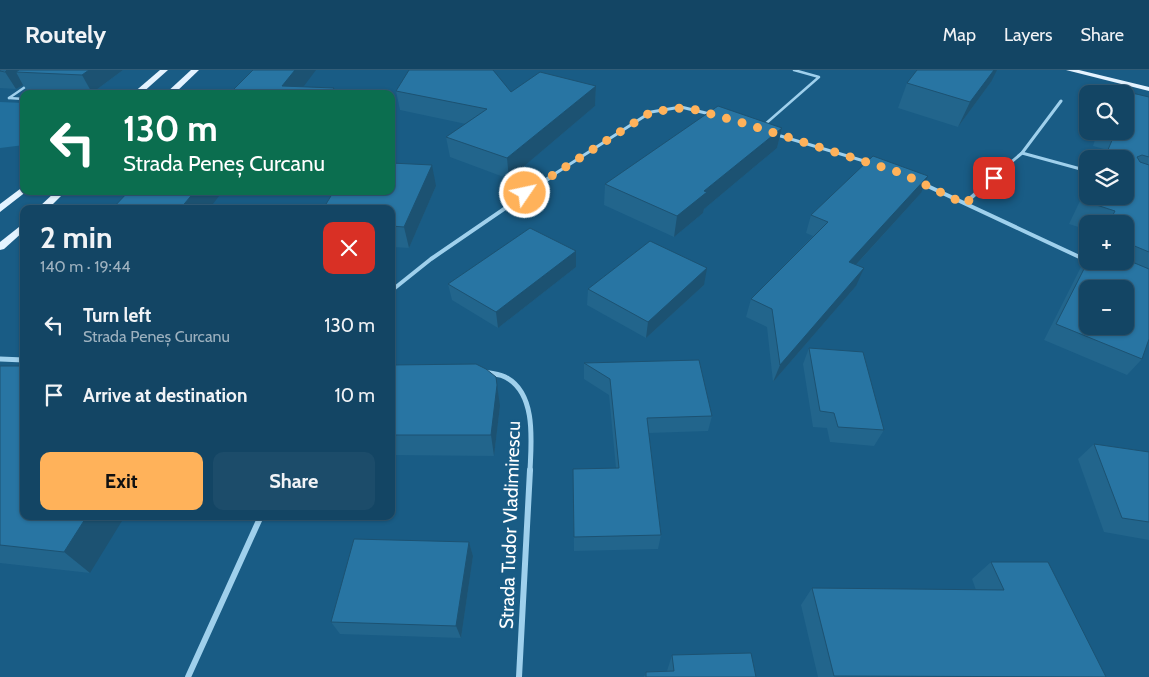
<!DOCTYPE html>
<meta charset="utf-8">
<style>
:root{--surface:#134564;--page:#1c4c6a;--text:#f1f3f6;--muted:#9db1bf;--line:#325d78;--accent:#ffb25a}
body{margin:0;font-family:Cabin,sans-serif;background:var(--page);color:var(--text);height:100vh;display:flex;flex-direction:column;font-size:19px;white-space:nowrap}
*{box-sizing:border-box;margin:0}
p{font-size:16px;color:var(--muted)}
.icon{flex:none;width:28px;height:28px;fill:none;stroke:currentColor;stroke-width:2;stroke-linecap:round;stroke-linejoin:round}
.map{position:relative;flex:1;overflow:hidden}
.details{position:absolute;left:20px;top:135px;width:375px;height:315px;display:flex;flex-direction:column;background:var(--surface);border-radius:10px;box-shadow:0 1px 4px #0004,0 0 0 1px var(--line)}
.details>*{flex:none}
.guide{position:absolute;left:20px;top:20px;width:375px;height:105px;border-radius:10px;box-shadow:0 1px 4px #0004,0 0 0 1px var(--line);background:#0b6e4f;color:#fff;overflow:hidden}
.buttons{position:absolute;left:1079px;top:15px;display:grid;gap:10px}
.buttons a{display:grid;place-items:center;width:55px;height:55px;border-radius:10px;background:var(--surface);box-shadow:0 1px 4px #0004,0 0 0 1px var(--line);font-size:25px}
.pin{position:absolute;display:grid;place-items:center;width:42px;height:42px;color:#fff;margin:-21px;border-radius:10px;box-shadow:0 2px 8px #0006}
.me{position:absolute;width:55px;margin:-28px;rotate:56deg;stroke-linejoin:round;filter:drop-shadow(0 0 4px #0008)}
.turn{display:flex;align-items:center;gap:18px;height:105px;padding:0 20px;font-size:22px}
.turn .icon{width:65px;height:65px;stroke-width:2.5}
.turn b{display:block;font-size:35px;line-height:42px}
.round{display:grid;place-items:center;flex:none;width:52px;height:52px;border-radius:10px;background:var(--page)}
.headline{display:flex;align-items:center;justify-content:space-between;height:85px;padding:0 20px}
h1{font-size:30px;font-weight:700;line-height:38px}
.cta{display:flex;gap:10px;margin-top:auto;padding:10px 20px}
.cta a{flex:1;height:58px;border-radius:10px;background:var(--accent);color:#111;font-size:20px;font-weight:700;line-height:58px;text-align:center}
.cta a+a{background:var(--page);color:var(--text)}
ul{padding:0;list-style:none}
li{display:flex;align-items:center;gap:15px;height:70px;padding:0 20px}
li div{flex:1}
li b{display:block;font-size:19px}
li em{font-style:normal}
header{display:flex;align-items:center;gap:30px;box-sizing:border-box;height:70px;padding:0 25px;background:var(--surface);border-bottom:1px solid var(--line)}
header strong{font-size:24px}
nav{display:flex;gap:28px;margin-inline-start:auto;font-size:18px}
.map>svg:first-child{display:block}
.green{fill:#22709e}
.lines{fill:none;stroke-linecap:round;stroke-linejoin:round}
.service{stroke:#9fd0ec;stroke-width:2.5}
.minor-far3{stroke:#9fd0ec;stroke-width:3}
.minor-far2{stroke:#9fd0ec;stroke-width:4}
.minor-far1{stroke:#9fd0ec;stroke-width:5}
.minor{stroke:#9fd0ec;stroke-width:6}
.primary{fill:#e4f3ff;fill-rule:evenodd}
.wall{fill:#22658c}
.shaded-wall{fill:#1c5272}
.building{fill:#2875a3;stroke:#1c5272;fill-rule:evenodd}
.route{stroke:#ffb25a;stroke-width:9;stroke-dasharray:0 16.2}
.labels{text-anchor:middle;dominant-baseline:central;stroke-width:5;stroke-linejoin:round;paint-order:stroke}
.street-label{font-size:19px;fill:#fff;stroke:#195c85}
</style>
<header>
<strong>Routely</strong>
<nav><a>Map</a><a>Layers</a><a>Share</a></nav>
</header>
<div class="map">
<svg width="1149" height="607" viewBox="0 0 1149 607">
<rect width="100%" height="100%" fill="#195c85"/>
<polygon class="green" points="0,32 24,33 24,75 0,78"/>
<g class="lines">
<g class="service">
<polyline points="9,28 28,15"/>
<polyline points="9,28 24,29"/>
<polyline points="763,56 819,7 794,0"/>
</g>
<g class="minor-far3">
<polyline points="774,64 874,94"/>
<polyline points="1022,83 1088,101"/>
<polyline points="553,105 651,42 681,37 714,45"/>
<polyline points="996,105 1022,83 1061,31"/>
</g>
<g class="minor-far2">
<polyline points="919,112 1088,191"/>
<polyline points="965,133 998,104"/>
<polyline points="391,221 431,189 555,104"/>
</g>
<g class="minor-far1">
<polyline points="0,289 24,290"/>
<path d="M485,302c7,2 16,2 22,6 30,17 24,66 23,93"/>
</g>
<g class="minor">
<polyline points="188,607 261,446"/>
<polyline points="519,607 530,400"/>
</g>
<g class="primary">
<polygon points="160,0 168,0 141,24 132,24"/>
<polygon points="191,0 199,0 174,24 165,24"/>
<polygon points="1066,0 1079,0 1149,17 1149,21"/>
<polygon points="24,116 24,121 27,121 0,142 0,134"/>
<polygon points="56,121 66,121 48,139 37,139"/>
<polygon points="24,153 24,161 4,179 0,180 0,172"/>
</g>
</g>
<g class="wall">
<polygon points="0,0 123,0 92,23 27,20 23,15 16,19 0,18"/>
<polygon points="991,12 958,57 898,38 907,13"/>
<polygon points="596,16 595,36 509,109 450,87 446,67 466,54 400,40 396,21 511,22"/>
<polygon points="1119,20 1149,27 1149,269 1142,289 1127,305 1044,270 1083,193 1088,187 1088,191 1125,191 1125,154 1088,154 1088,160 1069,154 1088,114 1088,126 1125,89 1099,89 1104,79 1093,76 1098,61 1125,61 1125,24 1117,24"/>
<polygon points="782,58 777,78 704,139 703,143 674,167 604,135 605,114"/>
<polygon points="436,116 409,178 393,177 391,180 391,139"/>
<polygon points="921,123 856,195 856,216 773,312 767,257 746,247 751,229 813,166 806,163 811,145"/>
<polygon points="576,197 498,258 452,230 448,214"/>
<polygon points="704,215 646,268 587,235 588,219"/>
<polygon points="809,278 884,360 874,376 830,372 827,358 813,357 803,294"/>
<polygon points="584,293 712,346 708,361 649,363 661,465 658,479 574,481 573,399 616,398 609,325 584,309"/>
<polygon points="391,295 500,336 494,386 391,385"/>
<polygon points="0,296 90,503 0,493"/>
<polygon points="1094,374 1149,382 1149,470 1104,462 1078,389"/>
<polygon points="469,472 473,486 461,568 340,564 331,552"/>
<polygon points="991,492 1106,607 818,607 801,535 812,518 976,520 972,509"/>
<polygon points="672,585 756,607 644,607 646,602 667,601"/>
</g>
<g class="shaded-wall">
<polygon points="7,0 46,0 16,2 23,15 16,19 5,2"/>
<polygon points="89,0 123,0 92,23 82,5"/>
<polygon points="295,0 316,0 298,24 282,16"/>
<polygon points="994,0 997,0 991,12 958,57 970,32"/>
<polygon points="596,16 595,36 509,109 507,88"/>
<polygon points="334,18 335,24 329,24"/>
<polygon points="782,58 777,78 704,139 703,143 674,167 677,146 704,121"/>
<polygon points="432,95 436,116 409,178 404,157"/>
<polygon points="928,106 921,123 842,210 849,192"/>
<polygon points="195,121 223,121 209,139 180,139"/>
<polygon points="576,181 576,197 498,258 496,242"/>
<polygon points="707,198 704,215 646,268 648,252"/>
<polygon points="864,198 856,216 773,312 780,295"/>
<polygon points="497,315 500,336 494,386 491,365"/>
<polygon points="87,446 125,446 90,503 64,482"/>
<polygon points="469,472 473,486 461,568 456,556"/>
</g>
<g class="building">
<polygon points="0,0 7,0 5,2 0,1"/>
<polygon points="19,0 89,0 82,5 16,2"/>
<polygon points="253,0 295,0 282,16 334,18 329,24 229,24"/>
<polygon points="409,0 493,0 511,22 540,2 596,16 507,88 446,67 487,39 396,21"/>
<polygon points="917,0 994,0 970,32 907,13"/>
<polygon points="1119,20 1149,27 1149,87 1142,85 1137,87 1140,92 1149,95 1149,182 1125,172 1125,154 1108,154 1115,141 1084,131 1088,124 1088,126 1125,126 1125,89 1104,89 1116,61 1125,61 1125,24 1118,24"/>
<polygon points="718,36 782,58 704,121 707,122 677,146 605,114"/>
<polygon points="873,86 928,106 849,192 864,198 780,295 772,239 751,229 828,152 811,145"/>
<polygon points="391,93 432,95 404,157 391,156 391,139 323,139 334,121 391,121"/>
<polygon points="129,121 195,121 180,139 112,139"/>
<polygon points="530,158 576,181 496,242 448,214"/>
<polygon points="650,171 707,198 648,252 588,219"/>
<path d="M1125,189l24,10v70l-7,20 -86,-35 32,-63h37zM1088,219h37v37h-37z"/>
<polygon points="809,278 863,282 884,360 838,357 834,343 820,341"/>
<polygon points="699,290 712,346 647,348 661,465 574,467 573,399 619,398 610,309 584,293"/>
<polygon points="476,294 486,299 496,307 497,315 491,365 391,365 391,295"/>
<polygon points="0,296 24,296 24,446 87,446 64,482 0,475"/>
<polygon points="1094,374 1149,382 1149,452 1122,448"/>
<polygon points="354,469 469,472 456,556 331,552"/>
<polygon points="991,492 1048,492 1106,607 834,606 812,518 1004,520"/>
<polygon points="751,583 756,607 646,607 646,602 674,601 672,585"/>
</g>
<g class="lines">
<polyline class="route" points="525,123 651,42 681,38 697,40 743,53 901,103 965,134 994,108"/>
</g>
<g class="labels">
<g class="street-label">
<text transform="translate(510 455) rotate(-88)">Strada Tudor Vladimirescu</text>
</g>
</g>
</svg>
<div class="buttons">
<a><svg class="icon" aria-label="search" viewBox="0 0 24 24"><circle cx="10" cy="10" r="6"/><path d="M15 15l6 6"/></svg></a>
<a><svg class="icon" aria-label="layers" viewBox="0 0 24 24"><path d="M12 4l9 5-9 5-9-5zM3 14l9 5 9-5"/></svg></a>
<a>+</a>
<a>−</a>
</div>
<div class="pin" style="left:994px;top:108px;background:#d93025"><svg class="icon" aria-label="arrive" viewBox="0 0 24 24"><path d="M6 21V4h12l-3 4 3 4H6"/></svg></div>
<svg class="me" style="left:525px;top:123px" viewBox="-20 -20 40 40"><circle r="17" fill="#ffb25a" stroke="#fff" stroke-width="3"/><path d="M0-11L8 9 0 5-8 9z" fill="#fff"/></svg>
<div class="guide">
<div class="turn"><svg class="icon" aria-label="left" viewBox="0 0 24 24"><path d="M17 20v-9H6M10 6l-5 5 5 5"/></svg><div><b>130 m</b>Strada Peneș Curcanu</div></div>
</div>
<section class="details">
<div class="headline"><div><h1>2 min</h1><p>140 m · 19:44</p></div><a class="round" style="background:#d93025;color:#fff"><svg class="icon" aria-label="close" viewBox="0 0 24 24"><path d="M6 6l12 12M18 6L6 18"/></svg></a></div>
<ul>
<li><svg class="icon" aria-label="left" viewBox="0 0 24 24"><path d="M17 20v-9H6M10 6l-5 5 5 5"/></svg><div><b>Turn left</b><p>Strada Peneș Curcanu</p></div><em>130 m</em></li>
<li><svg class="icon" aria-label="arrive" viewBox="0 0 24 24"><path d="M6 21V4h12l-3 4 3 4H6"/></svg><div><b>Arrive at destination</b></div><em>10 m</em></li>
</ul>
<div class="cta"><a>Exit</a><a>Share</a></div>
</section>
</div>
